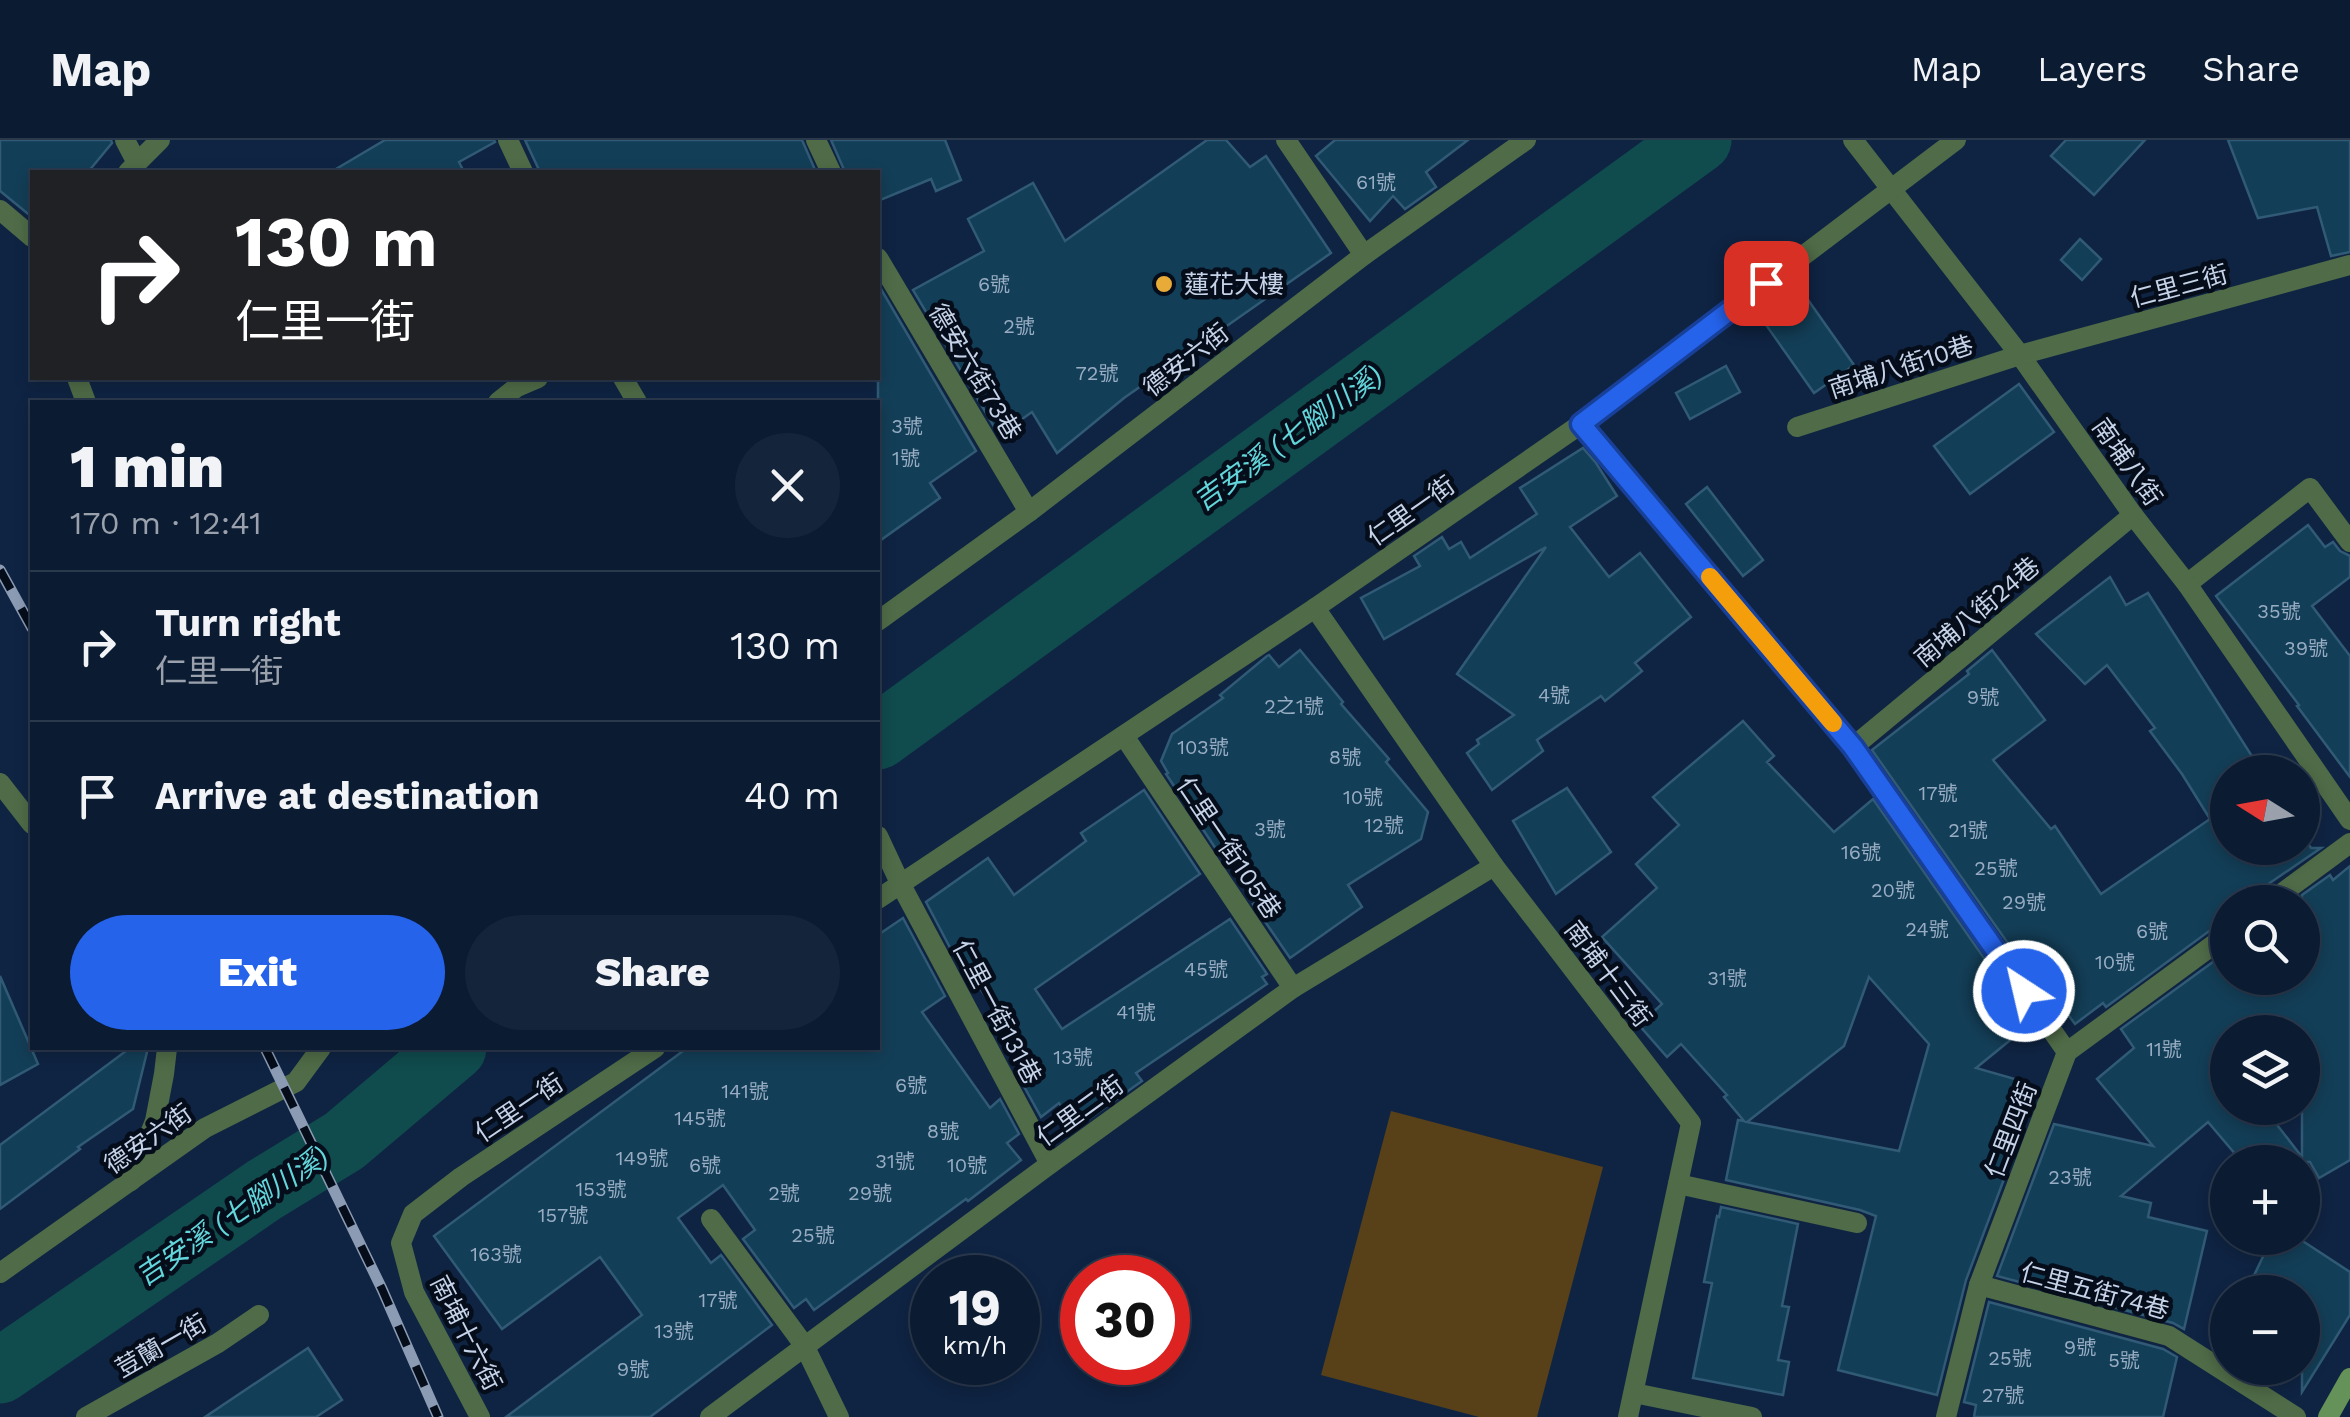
<!DOCTYPE html>
<meta charset="utf-8">
<style>
:root{--surface:#0b1b32;--page:#14243a;--text:#f1f3f6;--muted:#9aa1ac;--line:#2b394d;--accent:#2563eb}
body{margin:0;font-family:"Work Sans","Noto Sans TC",sans-serif;background:var(--page);color:var(--text);height:100vh;display:flex;flex-direction:column;font-size:38px;white-space:nowrap}
*{box-sizing:border-box;margin:0}
p{font-size:32px;color:var(--muted)}
.icon{flex:none;width:55px;height:55px;fill:none;stroke:currentColor;stroke-width:2;stroke-linecap:round;stroke-linejoin:round}
.map{position:relative;flex:1;overflow:hidden}
.drawer{position:absolute;left:30px;top:260px;width:850px;height:650px;display:flex;flex-direction:column;background:var(--surface);border-radius:0px;box-shadow:0 5px 15px #0003,0 0 0 2px var(--line)}
.drawer>*{flex:none}
.guide{position:absolute;left:30px;top:30px;width:850px;height:210px;border-radius:0px;box-shadow:0 5px 15px #0003,0 0 0 2px var(--line);background:#202124;color:#fff;overflow:hidden}
.needle{width:65px;rotate:281deg}
.buttons{position:absolute;left:2210px;top:615px;display:grid;gap:20px}
.buttons a{display:grid;place-items:center;width:110px;height:110px;border-radius:50%;background:var(--surface);box-shadow:0 5px 15px #0003,0 0 0 2px var(--line);font-size:50px}
.speed{position:absolute;left:910px;top:1115px;display:flex;gap:20px;font-size:50px;font-weight:700;text-align:center}
.speed>*{display:grid;place-content:center;width:130px;height:130px;border-radius:50%;background:var(--surface);box-shadow:0 5px 15px #0003,0 0 0 2px var(--line);line-height:1}
.speed small{font-size:25px;font-weight:400}
.speed .limit{border:15px solid #d22;background:#fff;color:#111}
.pin{position:absolute;display:grid;place-items:center;width:85px;height:85px;color:#fff;margin:-42px;border-radius:20px;box-shadow:0 5px 15px #0006}
.me{position:absolute;width:110px;margin:-55px;rotate:325deg;stroke-linejoin:round;filter:drop-shadow(0 0 8px #0008)}
.turn{display:flex;align-items:center;gap:35px;height:210px;padding:0 40px;font-size:45px}
.turn .icon{width:130px;height:130px;stroke-width:2.5}
.turn b{display:block;font-size:70px;line-height:85px}
.round{display:grid;place-items:center;flex:none;width:105px;height:105px;border-radius:52px;background:var(--page)}
.head{display:flex;align-items:center;justify-content:space-between;height:170px;padding:0 40px}
h1{font-size:60px;font-weight:800;line-height:75px}
.primary-button{display:flex;gap:20px;margin-top:auto;padding:20px 40px}
.primary-button a{flex:1;height:115px;border-radius:60px;background:var(--accent);color:#fff;font-size:40px;font-weight:800;line-height:115px;text-align:center}
.primary-button a+a{background:var(--page);color:var(--text)}
ul{padding:0;list-style:none}
li{display:flex;align-items:center;gap:30px;height:150px;padding:0 40px;border-top:2px solid var(--line)}
li div{flex:1}
li b{display:block;font-size:38px}
li em{font-style:normal}
header{display:flex;align-items:center;gap:60px;box-sizing:border-box;height:140px;padding:0 50px;background:var(--surface);border-bottom:2px solid var(--line)}
header strong{font-size:48px}
nav{display:flex;gap:55px;margin-inline-start:auto;font-size:35px}
.map>svg:first-child{display:block}
.green{fill:#584119}
.lines{fill:none;stroke-linecap:round;stroke-linejoin:round}
.river{stroke:#104b4d;stroke-width:65}
.building{fill:#133e57;stroke:#305a75;stroke-width:2.5;fill-rule:evenodd}
.lane{stroke:#4f6b47;stroke-width:20}
.street{stroke:#4f6b47;stroke-width:20}
.secondary{stroke:#659258;stroke-width:20}
.rail-casing{stroke:#8b9bb3;stroke-width:11}
.rail{stroke:#050d1b;stroke-width:8;stroke-dasharray:22;stroke-linecap:butt}
.route-casing{stroke:#184099;stroke-width:25}
.route{stroke:#2563eb;stroke-width:18}
.slow{stroke:#f59e0b;stroke-width:18}
.poi-dot{fill:#e8ab37;stroke:#050d1b;stroke-width:4}
.labels{text-anchor:middle;dominant-baseline:central;stroke-width:9;stroke-linejoin:round;paint-order:stroke}
.number-label{font-size:20px;fill:#98adc3}
.poi-label{font-size:25px;fill:#c5d2e7;stroke:#050d1b;text-anchor:start}
.street-label{font-size:25px;fill:#c5d2e7;stroke:#050d1b}
.water-label{font-size:28px;font-style:italic;fill:#62d6da;stroke:#050d1b}
</style>
<header>
<strong>Map</strong>
<nav><a>Map</a><a>Layers</a><a>Share</a></nav>
</header>
<div class="map">
<svg width="2350" height="1277" viewBox="0 0 2350 1277">
<rect width="100%" height="100%" fill="#0f2443"/>
<polygon class="green" points="1391,971 1603,1027 1537,1277 1479,1277 1321,1235"/>
<g class="lines">
<g class="river">
<polyline points="878,597 1699,0"/>
<polyline points="0,1231 264,1050 344,1001 454,908"/>
</g>
</g>
<g class="building">
<polygon points="0,0 111,0 112,3 88,32 32,32 32,77 0,51"/>
<polygon points="385,0 494,0 495,2 459,22 464,32 331,32"/>
<polygon points="525,0 802,0 816,32 540,32"/>
<polygon points="831,0 945,0 961,40 936,51 931,39 878,61 878,32 845,32"/>
<polygon points="1207,0 1226,0 1250,27 1266,16 1331,113 1124,258 1057,313 1032,272 999,295 913,150 984,111 968,79 1033,43 1065,101"/>
<polygon points="1335,0 1468,0 1426,32 1436,47 1405,69 1393,56 1370,81 1316,16"/>
<polygon points="2066,0 2145,0 2094,55 2051,16"/>
<polygon points="2228,0 2350,0 2350,112 2331,116 2317,67 2258,78"/>
<polygon points="2080,99 2101,119 2082,140 2061,120"/>
<polygon points="1794,140 1854,225 1814,253 1757,172 1757,168"/>
<polygon points="878,144 976,311 930,343 940,358 878,402"/>
<polygon points="1726,226 1740,252 1690,279 1676,253"/>
<polygon points="2019,244 2054,292 1970,354 1934,306"/>
<polygon points="1583,308 1596,323 1617,356 1570,387 1609,437 1640,413 1691,477 1635,523 1642,531 1605,561 1601,556 1537,600 1543,611 1492,650 1467,613 1479,604 1477,600 1514,575 1457,534 1546,407 1384,499 1361,458 1420,426 1414,416 1442,397 1449,409 1461,402 1470,418 1537,374 1520,348"/>
<polygon points="1707,347 1763,420 1743,436 1686,364"/>
<polygon points="2308,385 2325,407 2333,402 2340,411 2350,416 2350,437 2312,466 2350,516 2350,637 2297,566 2299,565 2216,456"/>
<polygon points="2110,437 2126,465 2148,453 2262,632 2228,632 2228,708 2302,708 2302,694 2311,708 2321,708 2242,762 2228,762 2228,780 2220,783 2106,867 2103,863 2075,884 2058,861 2052,866 1872,610 1969,534 1967,531 1992,510 2045,580 1993,620 2051,689 2055,686 2101,754 2210,679 2182,634 2150,591 2155,588 2107,525 2085,544 2036,494"/>
<polygon points="1300,510 1343,562 1341,564 1389,619 1386,622 1428,672 1421,699 1348,745 1362,767 1290,818 1253,764 1267,754 1233,711 1222,718 1166,634 1168,633 1161,621 1172,594 1223,558 1220,555 1267,516 1269,515 1279,527"/>
<path d="M1743,581l31,35 -7,6 67,70 39,-33 157,225 -54,44 53,15 -10,33 8,2 -61,162 -29,115 -99,-25 38,-154 -16,-6 -134,-30 12,-60 6,1 -20,-24 3,-2 -46,-51 -14,13 -28,-32 23,-21 -60,-67 55,-49 -21,-24 43,-39 -26,-28zM1869,837l60,67 -30,107 -152,-29 97,-76z"/>
<polygon points="1567,648 1611,712 1556,754 1513,681"/>
<polygon points="1144,650 1200,734 1035,849 1062,889 1230,779 1267,834 1262,837 1267,844 1136,933 1142,941 1076,988 1059,963 1041,977 1021,941 1036,930 972,837 967,840 926,762 988,718 1014,755 1086,701 1081,693"/>
<path d="M2350,726v294l-31,18 -9,-16h-68l-34,-40 -87,74 30,7 -3,14 59,14 -23,98 -11,-6 -176,-47 57,-152 99,22 -56,-67 37,-31 -13,-19 107,-78v27h74v-83l28,-20 3,5zM2228,892h74v125l-38,-49h-36z"/>
<polygon points="903,778 945,856 922,872 990,968 1000,959 1019,994 1007,1003 1021,1020 968,1061 966,1059 814,1170 806,1159 794,1168 743,1099 755,1090 723,1045 678,1078 711,1123 721,1115 772,1185 650,1277 506,1277 642,1175 600,1117 502,1189 434,1096 687,908 878,908 878,795"/>
<polygon points="0,836 38,924 0,945"/>
<polygon points="130,908 148,908 133,969 78,1007 80,1009 0,1069 0,1005"/>
<polygon points="1721,1067 1798,1084 1782,1166 1789,1167 1778,1220 1789,1222 1783,1255 1693,1238 1712,1143 1704,1142 1717,1076 1719,1077"/>
<polygon points="2272,1098 2298,1098 2350,1132 2350,1175 2302,1252 2302,1152 2246,1152"/>
<polygon points="1989,1162 2163,1209 2177,1217 2163,1277 1974,1277 1976,1265 1964,1262"/>
<polygon points="308,1208 342,1260 316,1277 205,1277"/>
</g>
<g class="lines">
<g class="lane">
<polyline points="816,0 831,32"/>
<polyline points="878,118 1029,372"/>
<polyline points="498,262 517,247 538,238"/>
<polyline points="1797,287 2020,215"/>
<polyline points="2187,444 2310,348 2350,402"/>
<polyline points="1124,596 1293,848"/>
<polyline points="1853,607 2133,375"/>
<polyline points="2270,762 2350,703"/>
<polyline points="2067,912 2228,794"/>
<polyline points="1678,1044 1857,1083"/>
<polyline points="711,1079 804,1205"/>
<polyline points="1979,1145 2169,1196 2296,1277"/>
<polyline points="1634,1253 1752,1277"/>
</g>
<g class="street">
<polyline points="125,0 137,23"/>
<polyline points="508,0 523,32"/>
<polyline points="1286,0 1364,115"/>
<polyline points="1853,0 2020,215 2133,375 2187,444 2350,680"/>
<polyline points="128,32 160,0"/>
<polyline points="0,70 32,97"/>
<polyline points="2020,215 2350,125"/>
<polyline points="77,238 86,262"/>
<polyline points="623,238 637,262"/>
<polyline points="1581,284 1853,607 2067,912 1979,1145 1946,1277"/>
<polyline points="1315,468 1494,726 1691,983 1628,1277"/>
<polyline points="878,481 1029,372 1364,115 1526,0"/>
<polyline points="0,643 32,684"/>
<polyline points="878,696 900,743 1050,1024"/>
<polyline points="878,759 1315,468 1581,284 1956,0"/>
<polyline points="131,1041 155,981 164,934 167,908"/>
<polyline points="0,1133 205,988 296,942 321,908"/>
<polyline points="804,1205 839,1277"/>
<polyline points="86,1277 218,1203 259,1175"/>
<polyline points="480,1277 414,1152 401,1103 413,1074 461,1037 655,908"/>
<polyline points="710,1277 1050,1024 1293,848 1494,726"/>
</g>
<polyline class="secondary" points="2328,1277 2350,1238"/>
<g class="rail-casing">
<g id="rail">
<polyline points="0,430 32,488"/>
<polyline points="265,908 382,1149 438,1277"/>
</g>
</g>
<use href="#rail" class="rail"/>
</g>
<g class="lines">
<g class="route-casing">
<polyline id="route" points="1766,143 1581,284 1853,607 2024,851"/>
</g>
<use href="#route" class="route"/>
<polyline class="slow" points="1710,437 1833,583"/>
</g>
<circle class="poi-dot" cx="1164" cy="144" r="10"/>
<g class="labels">
<g class="number-label">
<text x="1376" y="42">61號</text>
<text x="994" y="144">6號</text>
<text x="1019" y="186">2號</text>
<text x="1097" y="233">72號</text>
<text x="907" y="286">3號</text>
<text x="906" y="318">1號</text>
<text x="2279" y="471">35號</text>
<text x="2306" y="508">39號</text>
<text x="1554" y="555">4號</text>
<text x="1983" y="557">9號</text>
<text x="1294" y="566">2之1號</text>
<text x="1203" y="607">103號</text>
<text x="1345" y="617">8號</text>
<text x="1938" y="653">17號</text>
<text x="1363" y="657">10號</text>
<text x="1384" y="685">12號</text>
<text x="1270" y="689">3號</text>
<text x="1968" y="690">21號</text>
<text x="1861" y="712">16號</text>
<text x="1996" y="728">25號</text>
<text x="1893" y="750">20號</text>
<text x="2024" y="762">29號</text>
<text x="1927" y="789">24號</text>
<text x="2152" y="791">6號</text>
<text x="2115" y="822">10號</text>
<text x="1206" y="829">45號</text>
<text x="1727" y="838">31號</text>
<text x="1136" y="872">41號</text>
<text x="2164" y="909">11號</text>
<text x="1073" y="917">13號</text>
<text x="911" y="945">6號</text>
<text x="745" y="951">141號</text>
<text x="700" y="978">145號</text>
<text x="943" y="991">8號</text>
<text x="642" y="1018">149號</text>
<text x="895" y="1021">31號</text>
<text x="705" y="1025">6號</text>
<text x="967" y="1025">10號</text>
<text x="2070" y="1037">23號</text>
<text x="601" y="1049">153號</text>
<text x="784" y="1053">2號</text>
<text x="870" y="1053">29號</text>
<text x="563" y="1075">157號</text>
<text x="813" y="1095">25號</text>
<text x="496" y="1114">163號</text>
<text x="718" y="1160">17號</text>
<text x="674" y="1191">13號</text>
<text x="2080" y="1207">9號</text>
<text x="2010" y="1218">25號</text>
<text x="2124" y="1220">5號</text>
<text x="633" y="1229">9號</text>
<text x="2003" y="1255">27號</text>
</g>
<g class="poi-label">
<text x="1184" y="144">蓮花大樓</text>
</g>
<g class="street-label">
<text transform="translate(2179 146) rotate(-15)">仁里三街</text>
<text transform="translate(1186 220) rotate(-38)">德安六街</text>
<text transform="translate(1901 227) rotate(-18)">南埔八街10巷</text>
<text transform="translate(975 232) rotate(59)">德安六街73巷</text>
<text transform="translate(2127 322) rotate(55)">南埔八街</text>
<text transform="translate(1411 371) rotate(-35)">仁里一街</text>
<text transform="translate(1977 472) rotate(-40)">南埔八街24巷</text>
<text transform="translate(1229 708) rotate(56)">仁里一街105巷</text>
<text transform="translate(1608 834) rotate(53)">南埔十三街</text>
<text transform="translate(997 872) rotate(62)">仁里一街131巷</text>
<text transform="translate(519 968) rotate(-34)">仁里一街</text>
<text transform="translate(1080 971) rotate(-36)">仁里二街</text>
<text transform="translate(2011 990) rotate(-69)">仁里四街</text>
<text transform="translate(148 999) rotate(-35)">德安六街</text>
<text transform="translate(2095 1151) rotate(15)">仁里五街74巷</text>
<text transform="translate(466 1193) rotate(63)">南埔十六街</text>
<text transform="translate(161 1206) rotate(-30)">荳蘭一街</text>
</g>
<g class="water-label">
<text transform="translate(1288 298) rotate(-36)">吉安溪 (七腳川溪)</text>
<text transform="translate(232 1076) rotate(-34)">吉安溪 (七腳川溪)</text>
</g>
</g>
</svg>
<div class="buttons">
<a><svg class="needle" viewBox="-14 -14 28 28"><path d="M0-13l5 13h-10z" fill="#e53935"/><path d="M0 13l5-13h-10z" fill="#9aa1ac"/></svg></a>
<a><svg class="icon" aria-label="search" viewBox="0 0 24 24"><circle cx="10" cy="10" r="6"/><path d="M15 15l6 6"/></svg></a>
<a><svg class="icon" aria-label="layers" viewBox="0 0 24 24"><path d="M12 4l9 5-9 5-9-5zM3 14l9 5 9-5"/></svg></a>
<a>+</a>
<a>−</a>
</div>
<div class="speed"><div>19<small>km/h</small></div><div class="limit">30</div></div>
<div class="pin" style="left:1766px;top:143px;background:#d93025"><svg class="icon" aria-label="arrive" viewBox="0 0 24 24"><path d="M6 21V4h12l-3 4 3 4H6"/></svg></div>
<svg class="me" style="left:2024px;top:851px" viewBox="-20 -20 40 40"><circle r="17" fill="#2563eb" stroke="#fff" stroke-width="3"/><path d="M0-11L8 9 0 5-8 9z" fill="#fff"/></svg>
<div class="guide">
<div class="turn"><svg class="icon" aria-label="right" viewBox="0 0 24 24"><path d="M7 20v-9h11M14 6l5 5-5 5"/></svg><div><b>130 m</b>仁里一街</div></div>
</div>
<section class="drawer">
<div class="head"><div><h1>1 min</h1><p>170 m · 12:41</p></div><a class="round"><svg class="icon" aria-label="close" viewBox="0 0 24 24"><path d="M6 6l12 12M18 6L6 18"/></svg></a></div>
<ul>
<li><svg class="icon" aria-label="right" viewBox="0 0 24 24"><path d="M7 20v-9h11M14 6l5 5-5 5"/></svg><div><b>Turn right</b><p>仁里一街</p></div><em>130 m</em></li>
<li><svg class="icon" aria-label="arrive" viewBox="0 0 24 24"><path d="M6 21V4h12l-3 4 3 4H6"/></svg><div><b>Arrive at destination</b></div><em>40 m</em></li>
</ul>
<div class="primary-button"><a>Exit</a><a>Share</a></div>
</section>
</div>
